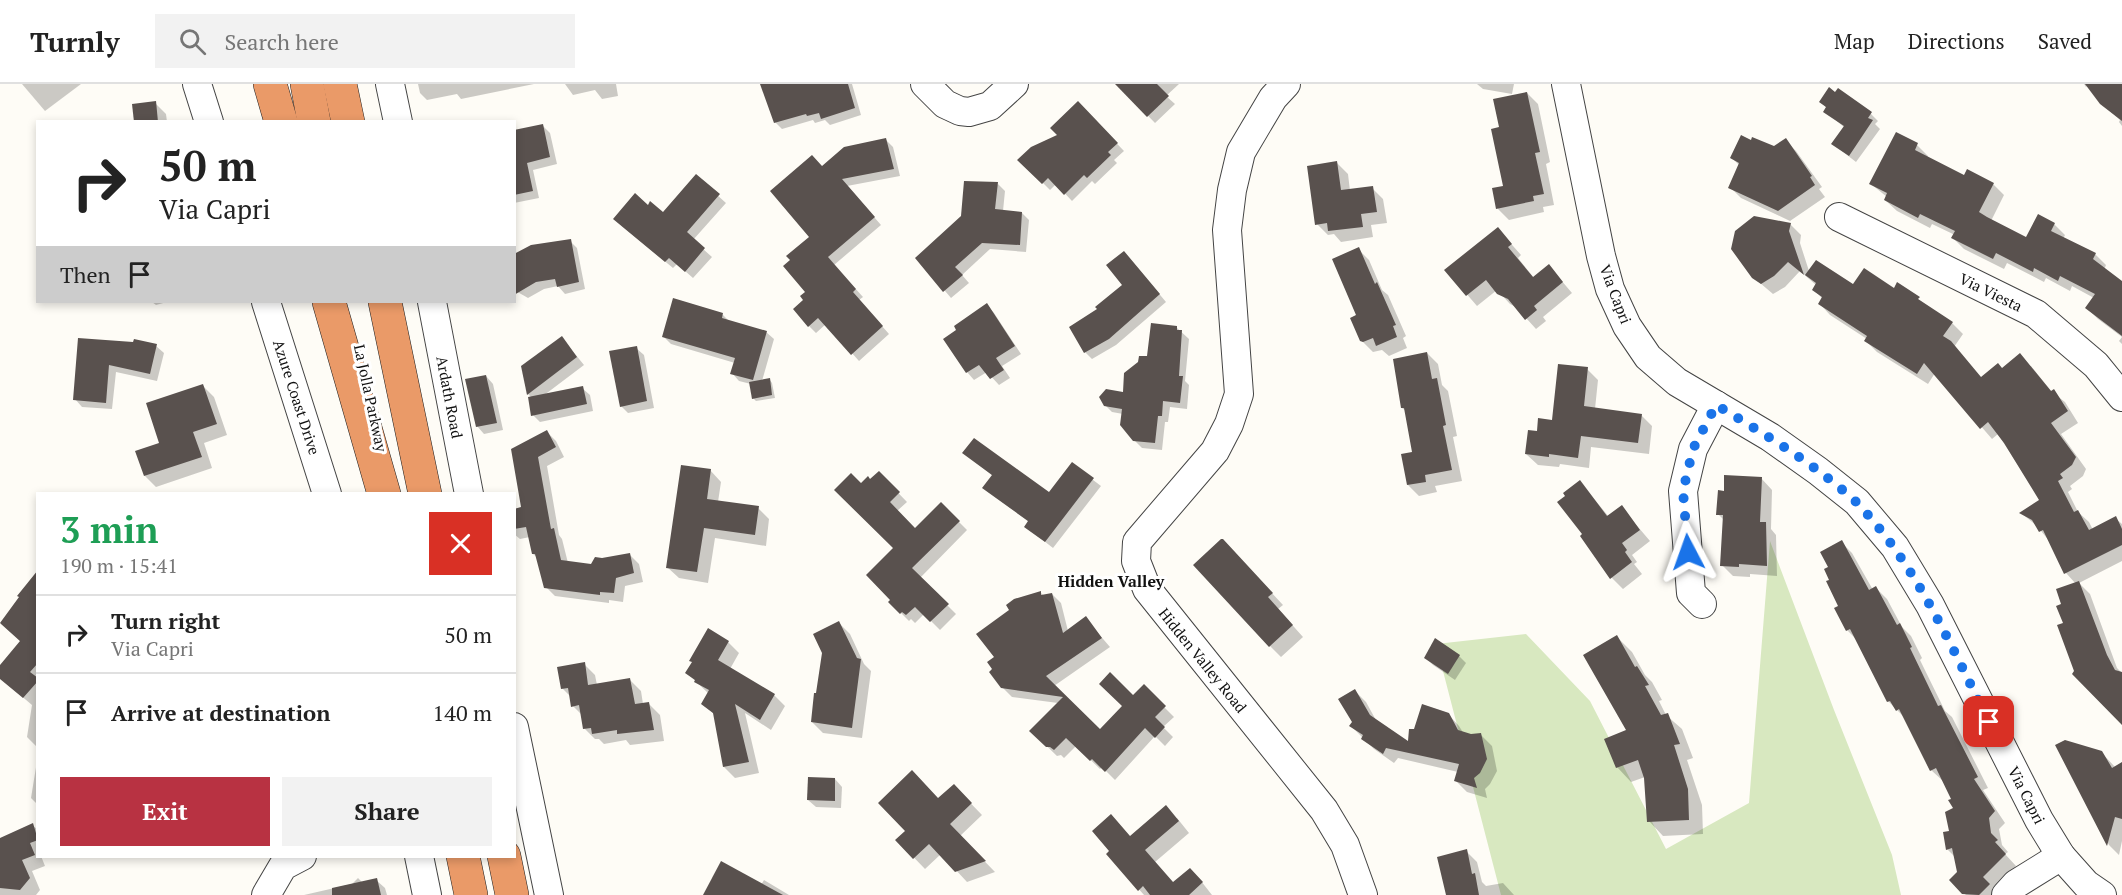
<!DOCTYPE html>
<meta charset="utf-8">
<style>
:root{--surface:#fff;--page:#f2f2f2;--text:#222;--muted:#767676;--line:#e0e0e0;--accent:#b83242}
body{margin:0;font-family:"PT Serif",serif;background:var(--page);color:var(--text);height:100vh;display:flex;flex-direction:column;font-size:22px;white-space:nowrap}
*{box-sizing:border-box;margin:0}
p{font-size:20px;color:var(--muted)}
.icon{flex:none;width:33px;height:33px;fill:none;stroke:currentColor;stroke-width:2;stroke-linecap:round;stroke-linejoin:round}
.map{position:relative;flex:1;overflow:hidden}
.sheet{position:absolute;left:36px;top:408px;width:480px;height:366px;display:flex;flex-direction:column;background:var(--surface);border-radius:0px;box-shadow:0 3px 9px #0003}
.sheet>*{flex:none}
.hud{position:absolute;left:36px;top:36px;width:480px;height:183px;border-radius:0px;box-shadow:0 3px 9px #0003;background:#fff;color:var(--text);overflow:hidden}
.pin{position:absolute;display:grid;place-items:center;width:51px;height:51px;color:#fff;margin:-26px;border-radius:12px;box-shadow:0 3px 9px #0006}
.me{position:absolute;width:66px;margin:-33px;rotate:356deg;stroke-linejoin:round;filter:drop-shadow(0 0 4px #0008)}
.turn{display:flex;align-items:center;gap:21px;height:126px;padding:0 24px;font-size:27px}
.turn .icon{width:78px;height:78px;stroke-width:2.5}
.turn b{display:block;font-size:42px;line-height:51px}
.then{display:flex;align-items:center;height:57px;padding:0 24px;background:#0003;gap:12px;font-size:22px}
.round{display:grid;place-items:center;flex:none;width:63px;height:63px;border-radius:0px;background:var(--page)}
.headline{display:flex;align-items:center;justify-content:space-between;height:102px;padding:0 24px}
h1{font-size:36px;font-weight:600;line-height:45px;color:#1e9e55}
.button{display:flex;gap:12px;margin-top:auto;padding:12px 24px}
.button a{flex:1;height:69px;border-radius:0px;background:var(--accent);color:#fff;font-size:24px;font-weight:600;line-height:69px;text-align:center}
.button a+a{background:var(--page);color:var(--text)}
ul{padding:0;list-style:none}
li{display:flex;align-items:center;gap:18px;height:78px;padding:0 24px;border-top:2px solid var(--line)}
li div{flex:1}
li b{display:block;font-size:22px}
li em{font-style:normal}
header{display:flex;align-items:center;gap:36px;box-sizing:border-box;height:84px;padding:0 30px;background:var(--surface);border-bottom:2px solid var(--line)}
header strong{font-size:28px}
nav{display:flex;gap:33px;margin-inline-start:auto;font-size:21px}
.search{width:420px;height:54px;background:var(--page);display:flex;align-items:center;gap:15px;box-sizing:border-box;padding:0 21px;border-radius:0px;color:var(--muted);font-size:22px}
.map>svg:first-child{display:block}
.green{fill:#d8e8c0}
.shadow{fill:#0003}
.building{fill:#59514e}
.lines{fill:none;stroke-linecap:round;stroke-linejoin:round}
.minor-casing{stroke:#444;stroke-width:30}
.highway-casing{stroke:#222;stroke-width:34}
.minor{stroke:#fff;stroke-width:28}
.highway{stroke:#ea9a68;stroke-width:33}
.route{stroke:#1a73e8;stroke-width:10;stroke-dasharray:0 18}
.labels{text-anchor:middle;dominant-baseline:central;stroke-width:6;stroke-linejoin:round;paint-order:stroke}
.street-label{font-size:15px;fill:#111;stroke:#fff}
.neighbourhood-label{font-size:16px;font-weight:bold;fill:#111;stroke:#fff}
</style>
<header>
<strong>Turnly</strong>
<div class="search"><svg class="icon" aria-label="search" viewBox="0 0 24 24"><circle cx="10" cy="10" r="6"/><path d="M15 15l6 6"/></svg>Search here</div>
<nav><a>Map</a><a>Directions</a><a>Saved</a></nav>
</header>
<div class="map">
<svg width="2122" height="811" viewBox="0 0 2122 811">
<rect width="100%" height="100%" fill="#fefcf6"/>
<polygon class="green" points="1770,457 1834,626 1892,771 1901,811 1501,811 1436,560 1526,550 1590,617 1666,765 1749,719"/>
<g class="shadow">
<polygon points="22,0 81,0 45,27"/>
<polygon points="418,0 534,0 461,15 457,10 427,16 420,9"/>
<polygon points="565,0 616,0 618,12 602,15 595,6 573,11"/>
<polygon points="761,0 852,0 861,31 830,41 825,36 815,39 813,36 782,45 775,38"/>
<polygon points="1117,0 1179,0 1166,12 1175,20 1155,39"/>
<polygon points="1477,0 1514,0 1512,10 1483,5"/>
<polygon points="2084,0 2122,0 2122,42 2119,38 2120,36 2101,19 2088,1 2086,3"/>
<polygon points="1527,9 1538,20 1550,78 1546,80 1554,121 1543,123 1544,128 1509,136 1498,125 1505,103 1501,45"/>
<polygon points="1821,18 1871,30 1878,37 1875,40 1880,45 1856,78 1833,60 1845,44 1825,27 1827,24"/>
<polygon points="155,19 166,30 167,38 136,38"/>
<polygon points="1078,19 1124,67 1114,76 1117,79 1095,100 1092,97 1072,117 1056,100 1050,106 1020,76 1060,52"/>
<polygon points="543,42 550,49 557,80 533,86 539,114 514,119 514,48"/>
<polygon points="886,56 893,63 900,92 847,102 881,141 834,181 863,213 859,216 889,250 859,277 826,240 816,249 809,242 805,216 811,153 823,84"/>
<polygon points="1785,56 1796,67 1822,103 1819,105 1825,113 1790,137 1741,114 1730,103 1740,82 1732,74 1775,64"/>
<polygon points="1917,61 1928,72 1927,74 1965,93 1993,100 2004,111 1991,137 2027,155 2054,140 2065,151 2063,155 2095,170 2106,181 2104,186 2122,200 2122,260 2119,257 2122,253 2098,235 2087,224 2094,214 2072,202 2070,207 2046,194 2044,198 2007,179 2004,185 1964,165 1953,154 1955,151 1932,140 1930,144 1897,127 1885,116 1887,113 1871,100"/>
<polygon points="1337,79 1348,90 1350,107 1372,104 1383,115 1387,139 1371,141 1373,153 1341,158 1334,150 1328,151 1317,140"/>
<polygon points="696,92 726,119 693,156 712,173 693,194 677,180 673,184 622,142 648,123 664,130"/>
<polygon points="998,100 1005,107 1003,127 1022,129 1029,136 1026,168 990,165 962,191 969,199 951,214 917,174"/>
<polygon points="1790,140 1801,151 1800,159 1809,187 1853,202 1894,206 1898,201 1952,239 1963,250 1954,263 1982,295 2002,286 2031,282 2052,308 2065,318 2078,339 2061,350 2086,385 2083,392 2070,402 2072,405 2068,408 2078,428 2089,438 2093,446 2115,434 2122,440 2122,477 2079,499 2090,510 2117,584 2122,589 2122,639 2076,588 2064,540 2063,521 2076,500 2066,489 2050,458 2037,442 2021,429 2041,417 1998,350 1992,355 1935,289 1928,300 1877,268 1866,257 1867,255 1830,231 1819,219 1823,215 1814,206 1816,201 1800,187 1785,203 1773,210 1753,193"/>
<polygon points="1498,145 1521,171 1518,174 1534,194 1549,182 1572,209 1543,233 1546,237 1536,245 1516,223 1510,220 1497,206 1477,222 1446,186"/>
<polygon points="570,157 577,164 585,205 565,210 558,202 544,205 528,214 514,206"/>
<polygon points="1358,165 1369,176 1382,206 1388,211 1406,252 1403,254 1407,264 1389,272 1382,266 1373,268 1361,256"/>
<polygon points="1131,176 1166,218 1116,261 1092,275 1085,268 1099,226 1124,201"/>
<polygon points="152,218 167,218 156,221"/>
<polygon points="987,221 994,229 1021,270 1002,282 1010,294 999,301 987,288 974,296 967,288"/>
<polygon points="723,231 729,237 766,248 774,255 762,297 769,295 772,299 775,314 756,317 753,314 751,300 739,297 732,289 735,279 671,260 664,253"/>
<polygon points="1177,244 1189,255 1185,297 1189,301 1187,325 1170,323 1168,338 1165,338 1162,366 1142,364 1134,356 1123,330 1112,328 1105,321 1124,309 1149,274"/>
<polygon points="562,254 584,281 543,312 582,304 590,311 593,327 540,338 533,331 532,314 528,310 523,283"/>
<polygon points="79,256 156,262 164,269 157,297 116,288 112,325 82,323 75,315"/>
<polygon points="636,264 644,271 654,324 628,329 621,322"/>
<polygon points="1427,269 1438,280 1442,301 1448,307 1457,352 1453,353 1462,397 1435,402 1437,408 1419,412 1408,401 1414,370 1406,327 1402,324"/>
<polygon points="1587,285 1598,296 1595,325 1641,331 1652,342 1649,370 1591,363 1589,384 1560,380 1559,383 1538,381 1526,370 1538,349 1553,337"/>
<polygon points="486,292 493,300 503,346 484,350 477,342"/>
<polygon points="203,302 214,313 227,351 204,359 212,384 156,403 145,392 161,360"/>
<polygon points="547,348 556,357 564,373 547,382 559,451 562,455 568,479 592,482 629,470 639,480 643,498 625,502 623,518 609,516 609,519 555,512 546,503 538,474 533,470 530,453 520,455 514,450 514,426 523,425 513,365"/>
<polygon points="964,369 1050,410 1072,380 1101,402 1053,464 1026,443 1029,438 984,404 993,392"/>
<polygon points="710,386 721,398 718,418 758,424 769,435 766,462 715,454 708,499 679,494 667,483"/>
<polygon points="879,389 907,418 897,427 915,446 941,420 967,446 920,494 956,530 940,546 924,530 915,539 911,535 909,537 901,529 895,464 861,401 871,397"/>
<polygon points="1761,394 1772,406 1771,445 1776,451 1777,492 1750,490 1750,493 1733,492 1722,481 1724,436 1718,430 1725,408"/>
<polygon points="1580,398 1609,433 1621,423 1650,457 1632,471 1637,478 1634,480 1642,490 1623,505 1612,494 1584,450 1567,412"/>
<polygon points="1841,458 1852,469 1873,506 1876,504 1887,515 1902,543 1911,552 1922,574 1920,576 1945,627 1952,633 1988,704 1983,706 2005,739 1999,745 2002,761 2008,768 2005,770 2016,782 1993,805 1999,811 1966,811 1951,796 1959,788 1955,773 1947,765 1955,724 1953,715 1943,697 1931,686 1906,635 1888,617 1858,557 1847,546 1831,496 1830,484"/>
<polygon points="1234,468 1283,521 1278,525 1303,553 1281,573 1270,562"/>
<polygon points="38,489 36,623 38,664 27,653 32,621 0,594 0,583 21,558 1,540"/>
<polygon points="1040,508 1044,512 1052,510 1061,519 1068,547 1085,534 1110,563 1054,602 1100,647 1144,603 1174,633 1163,643 1173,653 1165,662 1155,652 1115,696 1102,683 1100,685 1076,662 1064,674 1061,671 1057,672 1031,647 1058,619 1012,613 1002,603 994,585 996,574"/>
<polygon points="839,539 850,550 864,580 871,587 862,654 823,649 812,638 818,611"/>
<polygon points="1617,553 1632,568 1645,591 1652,598 1662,616 1659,617 1666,631 1682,645 1693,674 1687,676 1702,721 1703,750 1663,752 1649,737 1645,693 1631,698 1617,683 1628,646"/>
<polygon points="728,558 739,569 730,585 774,611 785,622 771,646 745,629 759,689 735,694 724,683 715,631 703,620 709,610 687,589"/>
<polygon points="1459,572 1466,579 1455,596 1433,581 1426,574"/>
<polygon points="584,580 595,591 597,601 630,596 641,607 643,620 649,620 660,631 664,657 630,661 626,656 604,660 599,655 595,655 584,644 582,631 573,622 571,613 562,604"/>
<polygon points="1355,607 1366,618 1377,638 1410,660 1415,646 1448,630 1459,642 1464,650 1471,652 1480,650 1492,662 1497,687 1490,700 1485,705 1487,714 1467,708 1456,697 1458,688 1398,674 1394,679 1374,665 1351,642 1353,639"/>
<polygon points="2057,662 2101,668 2115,683 2122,680 2122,757 2119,771 2109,761"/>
<polygon points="38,671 38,721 31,714"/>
<polygon points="835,695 842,703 841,724 816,723 808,716"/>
<polygon points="954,702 982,731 960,752 995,788 967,798 941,770 925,785 897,756"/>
<polygon points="1177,734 1189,749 1155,778 1174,800 1201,797 1212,811 1144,811 1108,770 1130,754"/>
<polygon points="32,741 38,746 38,772 41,772 45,782 32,787 40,806 36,811 0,811 0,755"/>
<polygon points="1466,767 1477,778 1482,798 1486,802 1503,799 1514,811 1447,811"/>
<polygon points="358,794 363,799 376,796 385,804 387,811 304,811 352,800"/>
<polygon points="764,796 789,811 704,811 761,801"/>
</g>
<g class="building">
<polygon points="760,0 848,0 855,24 821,35 819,29 807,32 806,30 774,39"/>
<polygon points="1115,0 1157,0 1169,12 1147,33"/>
<polygon points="2085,0 2122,0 2122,37 2100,20"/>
<polygon points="1829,3 1835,8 1838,4 1872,28 1868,34 1873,36 1849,72 1831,60 1844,42 1823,28 1826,23 1819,18"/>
<polygon points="1527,8 1540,68 1535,69 1544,110 1533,112 1534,117 1496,125 1492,104 1503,102 1491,45 1499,43 1493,15"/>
<polygon points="156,17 158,38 134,38 132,20"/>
<polygon points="1078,17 1118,59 1108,68 1111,71 1087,94 1084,91 1064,111 1048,94 1042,100 1017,76 1031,63 1057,51 1050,44"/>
<polygon points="543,40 550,73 527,79 533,107 514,111 514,46"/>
<polygon points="1896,48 1918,59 1915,66 1964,91 1967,85 1994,99 1979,128 1987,133 2026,153 2038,130 2055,139 2051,147 2096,169 2093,175 2122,197 2122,252 2085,224 2095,210 2060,192 2058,197 2034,184 2033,188 1996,169 1993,175 1951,154 1955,147 1920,130 1918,134 1884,116 1887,109 1869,100"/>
<polygon points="1741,51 1751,56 1752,53 1774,62 1786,54 1812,92 1810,93 1815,101 1778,127 1728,104 1739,79 1730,74"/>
<polygon points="886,54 894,85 842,95 875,133 828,173 856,205 853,208 883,242 851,271 818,234 808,243 793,225 803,216 800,212 805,208 783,182 790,176 786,172 809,153 770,107 812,71 822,82 844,63"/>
<polygon points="1337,77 1341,106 1373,102 1377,128 1361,130 1363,143 1328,147 1327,139 1315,141 1307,82"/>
<polygon points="696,90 720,110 687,148 705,164 685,188 669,174 665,178 613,135 635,109 648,121 650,117 663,128"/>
<polygon points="964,97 998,98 995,125 1022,128 1020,161 982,159 955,183 963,191 943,208 915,174 961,132"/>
<polygon points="1754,132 1791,139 1789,147 1804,191 1788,178 1774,192 1761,200 1752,194 1731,165 1735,147"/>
<polygon points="1498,143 1512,160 1508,163 1533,193 1549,180 1563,198 1534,222 1537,226 1525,236 1508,215 1497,210 1486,196 1466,212 1444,186"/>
<polygon points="571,155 579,198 557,203 555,195 536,198 514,211 514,170 531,161"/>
<polygon points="1359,163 1375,200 1377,198 1396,241 1393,242 1397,253 1376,262 1373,254 1363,258 1360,257 1350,234 1356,231 1332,175"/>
<polygon points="1124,167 1160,210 1109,255 1084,269 1069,243 1097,225 1095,223 1122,201 1106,181"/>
<polygon points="1816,176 1853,200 1864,184 1894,204 1897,198 1920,213 1918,215 1953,238 1943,252 1951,257 1981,293 1998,279 2002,284 2020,269 2051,307 2054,305 2068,327 2051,339 2076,373 2072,381 2060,390 2063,394 2058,397 2074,428 2078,426 2089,446 2116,432 2122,445 2122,461 2064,490 2043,446 2039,448 2032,436 2019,429 2039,416 2004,359 1988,338 1980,345 1924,279 1917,290 1864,257 1867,252 1818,220 1822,213 1812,206 1816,199 1805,191"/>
<polygon points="673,214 723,229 722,234 767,247 753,296 730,290 735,274 662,253"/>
<polygon points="987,219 1015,262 996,274 1004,286 990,295 979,281 966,289 943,255 956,246 954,242"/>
<polygon points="1151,239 1177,242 1177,246 1182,246 1179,292 1183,292 1180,319 1163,317 1162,332 1158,332 1155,359 1133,357 1120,341 1122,325 1104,322 1099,313 1106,305 1123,308 1124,289 1138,278 1139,272 1147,272"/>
<polygon points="562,252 577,273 527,311 521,282"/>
<polygon points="78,254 133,258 134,255 157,260 150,290 109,281 106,319 73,316"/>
<polygon points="637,262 647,317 620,323 609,267"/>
<polygon points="1427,268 1432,295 1437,294 1446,341 1443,342 1452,386 1425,391 1426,398 1407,401 1401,370 1412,368 1404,324 1401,324 1393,275"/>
<polygon points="1558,280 1588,283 1584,322 1642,330 1638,359 1581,352 1578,374 1549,370 1549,373 1525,370 1528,346 1537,347 1538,334 1552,336"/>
<polygon points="486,291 497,339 476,343 465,295"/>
<polygon points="770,294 772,311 752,315 749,298"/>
<polygon points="203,300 217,340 193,348 202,373 144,392 135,367 159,359 146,319"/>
<polygon points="583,302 587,320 531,332 528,313"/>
<polygon points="547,346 556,363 538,373 551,445 554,444 561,476 591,480 595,473 602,474 630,469 634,489 616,494 614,509 600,508 600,511 544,504 535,470 532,470 526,443 514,445 514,425 521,423 511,365"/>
<polygon points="974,354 1049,408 1072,378 1094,394 1045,458 1024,443 1028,437 982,404 992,391 962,369"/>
<polygon points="681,381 711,385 707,415 759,422 755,451 704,444 697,488 666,484"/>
<polygon points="879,387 900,408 890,418 915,444 941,418 960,437 912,484 949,520 930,538 915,523 906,531 902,528 900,530 888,518 890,516 866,491 893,464 834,406 851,389 861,399 868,392 870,395"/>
<polygon points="1724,391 1762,393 1760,438 1766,438 1767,482 1739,480 1739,483 1720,482 1723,431 1716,431 1718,406 1724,407"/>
<polygon points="1580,396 1607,432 1622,421 1640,446 1622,459 1627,466 1625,468 1632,478 1610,495 1580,452 1582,450 1557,418 1565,412 1563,409"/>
<polygon points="1221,455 1223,455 1273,509 1268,513 1293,541 1269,563 1193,481"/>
<polygon points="1842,456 1869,506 1876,502 1897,541 1900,539 1912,563 1910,564 1938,622 1941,621 1978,693 1974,695 1995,727 1989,734 1991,749 1998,756 1995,758 2006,770 1983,793 1990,800 1979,811 1962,810 1949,796 1957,788 1952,764 1946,766 1943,748 1949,747 1945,728 1953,724 1948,716 1951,715 1936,684 1930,687 1899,625 1896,627 1890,617 1887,618 1850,545 1846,547 1834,524 1838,522 1826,497 1829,496 1824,485 1828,483 1820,468"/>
<polygon points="38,486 38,579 30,588 38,594 38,597 23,614 0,595 0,581 20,557 0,539 19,513 17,512"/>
<polygon points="2079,497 2107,571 2115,586 2122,588 2122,641 2072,590 2074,587 2057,541 2063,539 2056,522 2061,520 2056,505"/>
<polygon points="1041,507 1041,511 1052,509 1063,549 1086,532 1102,554 1046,592 1100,645 1122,622 1099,600 1110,588 1133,611 1144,600 1166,622 1155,633 1165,643 1155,654 1145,644 1105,688 1092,675 1090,677 1066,654 1054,666 1050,663 1046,663 1029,647 1063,613 1001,604 989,588 992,585 987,578 994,573 976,550 1009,526 1006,521 1014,515"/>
<polygon points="839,537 857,574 861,575 852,644 811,638 814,609 816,609 822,569 813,550"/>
<polygon points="708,544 729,557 718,576 775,610 760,636 735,620 749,678 723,683 713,629 701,620 709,606 694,598 695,596 685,589 692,578 689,577"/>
<polygon points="1617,551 1635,583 1637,582 1649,601 1645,602 1661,631 1668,629 1680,660 1674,661 1688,705 1689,736 1647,738 1644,694 1638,676 1616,684 1604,655 1626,646 1583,571"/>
<polygon points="1435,554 1460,571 1448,590 1424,574"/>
<polygon points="585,578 588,601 630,594 635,620 649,618 654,646 617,650 617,646 592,650 591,644 583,645 579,621 571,623 568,604 561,605 557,583"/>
<polygon points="1355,605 1370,631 1408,657 1409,645 1414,645 1422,620 1449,629 1458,646 1471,650 1481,649 1487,675 1480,689 1474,694 1477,704 1454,697 1459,680 1386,664 1383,670 1361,655 1363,651 1349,642 1352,638 1338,615"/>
<polygon points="2065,656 2102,667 2112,684 2122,678 2122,735 2115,733 2107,762 2055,661"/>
<polygon points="912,686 938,714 954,700 972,719 950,740 986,777 955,788 929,760 913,775 895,756 905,747 878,719"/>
<polygon points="808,693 835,694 835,717 807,716"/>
<polygon points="1166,721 1179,737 1145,766 1173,798 1190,784 1203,798 1189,811 1150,811 1143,802 1138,807 1106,770 1109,767 1092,747 1111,730 1130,752"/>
<polygon points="33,739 38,756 30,759 35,771 22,776 30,794 20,806 0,804 0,754"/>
<polygon points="1467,765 1472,790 1475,789 1479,811 1446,811 1437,773"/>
<polygon points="721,777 783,811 703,811"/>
<polygon points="377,794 381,811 332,811 332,804"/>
</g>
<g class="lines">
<g class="minor-casing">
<g id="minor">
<polyline points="197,0 209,38"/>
<polyline points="390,0 398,38"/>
<polyline points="925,0 945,20 960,27 969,28 990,22 1014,0"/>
<polyline points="1286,0 1273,14 1241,68 1232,106 1227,146 1239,310 1229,340 1215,367 1137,458 1136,477 1147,505 1324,726 1345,761 1363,811"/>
<polyline points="1566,0 1601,172 1610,205 1627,242 1648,273 1677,298 1770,353 1818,387 1857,418 1895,463 1930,521 2039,736 2061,772 2086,800 2102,811"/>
<polyline points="1839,133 2036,230 2096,281 2122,313"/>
<polyline points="266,218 327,410"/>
<polyline points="432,218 469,410"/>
<polyline points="1702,520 1691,509 1683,407 1693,365 1716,321"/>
<polyline points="514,643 549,811"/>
<polyline points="419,772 427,811"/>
<polyline points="266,811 283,782 302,772"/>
<polyline points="2006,811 2016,800 2061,772"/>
</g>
</g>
<g class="highway-casing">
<g id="highway">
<polyline points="270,0 281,38"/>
<polyline points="307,0 314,38"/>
<polyline points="340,0 348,38"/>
<polyline points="329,218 384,410"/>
<polyline points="385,218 425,410"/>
<polyline points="463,772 471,811"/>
<polyline points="504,772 512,811"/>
</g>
</g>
<use href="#minor" class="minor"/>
<use href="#highway" class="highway"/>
</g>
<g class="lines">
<path class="route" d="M1688,468l-5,-61 10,-42 23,-44c40,24 81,48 118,78 8,7 17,13 24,21 59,62 93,142 131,218"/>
</g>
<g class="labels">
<g class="street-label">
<text transform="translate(1991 208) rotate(26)">Via Viesta</text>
<text transform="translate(1616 210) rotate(69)">Via Capri</text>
<text transform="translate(297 313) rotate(72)">Azure Coast Drive</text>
<text transform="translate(450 313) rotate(79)">Ardath Road</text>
<text transform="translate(371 314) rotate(78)">La Jolla Parkway</text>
<text transform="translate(1203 576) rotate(51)">Hidden Valley Road</text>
<text transform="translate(2027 711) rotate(63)">Via Capri</text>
</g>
<g class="neighbourhood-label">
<text x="1111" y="497">Hidden Valley</text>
</g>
</g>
</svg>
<div class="pin" style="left:1989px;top:638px;background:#d93025"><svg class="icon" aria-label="arrive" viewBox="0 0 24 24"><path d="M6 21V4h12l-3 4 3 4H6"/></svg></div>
<svg class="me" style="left:1688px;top:468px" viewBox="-20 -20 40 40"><path d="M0-17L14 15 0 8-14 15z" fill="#1a73e8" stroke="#fff" stroke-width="4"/></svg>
<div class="hud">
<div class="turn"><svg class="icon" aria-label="right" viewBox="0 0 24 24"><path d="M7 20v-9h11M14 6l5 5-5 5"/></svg><div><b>50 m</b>Via Capri</div></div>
<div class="then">Then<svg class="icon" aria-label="arrive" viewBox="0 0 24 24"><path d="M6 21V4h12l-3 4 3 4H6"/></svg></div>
</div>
<section class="sheet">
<div class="headline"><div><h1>3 min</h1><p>190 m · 15:41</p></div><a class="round" style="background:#d93025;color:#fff"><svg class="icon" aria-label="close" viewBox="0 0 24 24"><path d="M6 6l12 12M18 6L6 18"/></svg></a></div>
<ul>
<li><svg class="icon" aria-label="right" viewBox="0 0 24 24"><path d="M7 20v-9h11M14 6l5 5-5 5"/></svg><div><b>Turn right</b><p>Via Capri</p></div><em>50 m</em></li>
<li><svg class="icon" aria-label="arrive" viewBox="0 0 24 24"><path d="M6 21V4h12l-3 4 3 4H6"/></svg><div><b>Arrive at destination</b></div><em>140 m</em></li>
</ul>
<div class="button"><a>Exit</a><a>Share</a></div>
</section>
</div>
